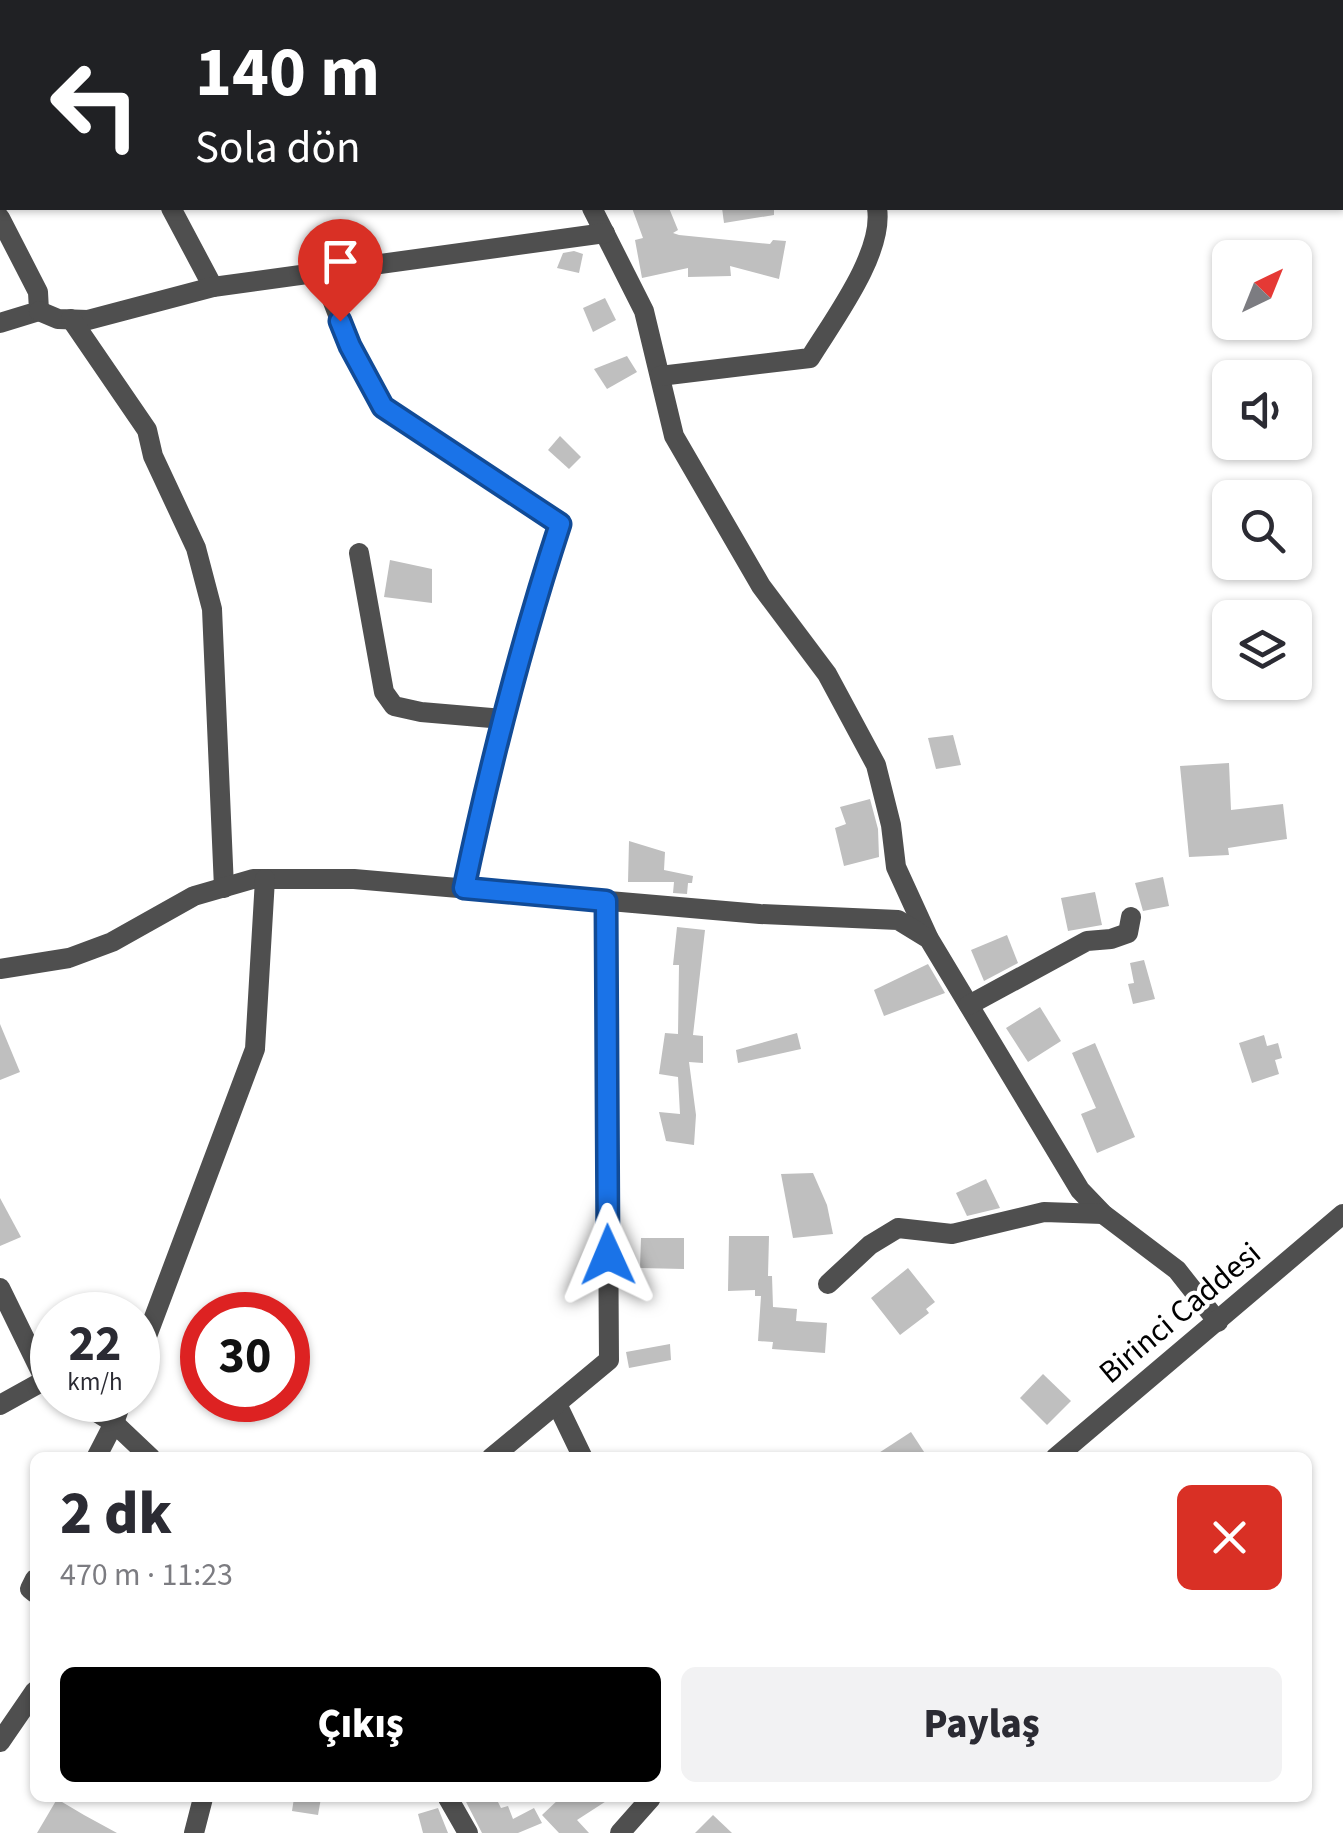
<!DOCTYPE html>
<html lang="tr">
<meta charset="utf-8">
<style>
:root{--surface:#fff;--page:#f2f2f3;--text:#2b2b33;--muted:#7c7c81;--accent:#000}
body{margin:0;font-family:"Source Sans 3",sans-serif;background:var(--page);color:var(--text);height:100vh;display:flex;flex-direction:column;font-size:38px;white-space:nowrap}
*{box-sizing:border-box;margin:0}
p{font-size:32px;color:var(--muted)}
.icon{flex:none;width:55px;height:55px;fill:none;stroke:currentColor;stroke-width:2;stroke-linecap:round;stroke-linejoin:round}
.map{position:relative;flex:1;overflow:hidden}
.details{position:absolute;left:30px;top:1452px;width:1282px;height:350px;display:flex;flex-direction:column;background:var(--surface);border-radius:15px;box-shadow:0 2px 8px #0004}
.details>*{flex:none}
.guide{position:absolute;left:0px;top:0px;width:1345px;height:210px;box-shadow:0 2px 8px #0004;background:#202124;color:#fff;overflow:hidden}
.needle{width:65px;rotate:43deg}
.fabs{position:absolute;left:1212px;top:240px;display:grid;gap:20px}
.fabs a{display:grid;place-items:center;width:100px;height:100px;border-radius:15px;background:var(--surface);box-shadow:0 2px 8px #0004;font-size:50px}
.speed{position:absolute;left:30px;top:1292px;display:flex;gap:20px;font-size:50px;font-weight:700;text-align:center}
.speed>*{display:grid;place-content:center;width:130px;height:130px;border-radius:50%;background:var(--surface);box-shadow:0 2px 8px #0004;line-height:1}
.speed small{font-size:25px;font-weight:400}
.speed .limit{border:15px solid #d22;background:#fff;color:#111}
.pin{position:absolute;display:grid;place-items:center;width:85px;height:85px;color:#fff;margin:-102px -42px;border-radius:50% 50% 50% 0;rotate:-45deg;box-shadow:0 0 10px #0007}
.pin .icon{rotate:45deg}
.me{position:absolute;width:110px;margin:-55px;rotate:359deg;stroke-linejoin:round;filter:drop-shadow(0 0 8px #0008)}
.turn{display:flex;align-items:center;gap:35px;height:210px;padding:0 30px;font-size:45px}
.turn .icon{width:130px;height:130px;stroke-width:2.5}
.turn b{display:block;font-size:70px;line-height:85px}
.round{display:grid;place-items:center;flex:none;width:105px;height:105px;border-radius:15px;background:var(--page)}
.overview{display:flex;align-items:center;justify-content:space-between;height:170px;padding:0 30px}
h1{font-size:60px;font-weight:800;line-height:75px}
.cta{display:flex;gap:20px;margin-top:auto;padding:20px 30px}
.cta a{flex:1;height:115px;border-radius:15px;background:var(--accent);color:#fff;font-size:40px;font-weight:800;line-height:115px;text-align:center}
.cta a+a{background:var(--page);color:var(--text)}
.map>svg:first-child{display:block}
.building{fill:#bfbfbf}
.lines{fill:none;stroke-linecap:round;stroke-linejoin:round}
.minor{stroke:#4f4f4f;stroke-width:20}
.route-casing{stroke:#114b97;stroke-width:25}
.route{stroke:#1a73e8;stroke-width:18}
.labels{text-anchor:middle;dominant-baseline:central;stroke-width:8;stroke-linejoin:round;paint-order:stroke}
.street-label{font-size:32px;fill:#000;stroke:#fff}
</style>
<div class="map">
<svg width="1343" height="1833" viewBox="0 0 1343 1833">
<rect width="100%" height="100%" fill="#fff"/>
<g class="building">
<polygon points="632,208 669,208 678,230 673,233 679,235 770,244 773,240 786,241 779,279 730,266 731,276 688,277 688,268 642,278 635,240 643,238"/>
<polygon points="722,208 774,208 774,215 724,223"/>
<polygon points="574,251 583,254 579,273 557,268 563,253"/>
<polygon points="605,298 616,320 593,332 583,308"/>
<polygon points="627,356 637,372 607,389 594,369"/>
<polygon points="560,436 581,457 569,469 548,450"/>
<polygon points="390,560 432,569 432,603 384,597"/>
<polygon points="953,735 961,765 936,769 928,738"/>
<polygon points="1229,763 1231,810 1283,804 1287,839 1228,848 1229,855 1189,857 1180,766"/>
<polygon points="870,799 878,829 879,857 844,866 835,828 846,824 840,807"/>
<polygon points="629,841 665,852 664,870 693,876 692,883 688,883 687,894 673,893 674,882 628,882"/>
<polygon points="1163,877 1169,906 1143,911 1135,883"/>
<polygon points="1095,892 1102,925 1068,931 1061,898"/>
<polygon points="677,927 705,930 693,1035 703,1036 703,1063 689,1062 696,1115 694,1145 666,1141 659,1112 680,1114 678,1077 659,1074 665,1033 678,1034 679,965 673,965"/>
<polygon points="1007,935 1018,963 984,981 971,950"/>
<polygon points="1144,960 1155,999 1133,1004 1128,984 1134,983 1130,963"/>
<polygon points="928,964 945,993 884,1016 874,990"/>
<polygon points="1040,1007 1061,1041 1028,1062 1006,1028"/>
<polygon points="0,1024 20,1072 0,1080"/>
<polygon points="797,1033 801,1049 738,1063 736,1050"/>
<polygon points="1264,1035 1267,1046 1278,1043 1282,1058 1275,1060 1279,1074 1252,1083 1239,1043"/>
<polygon points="1095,1043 1135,1137 1097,1153 1081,1114 1096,1108 1072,1053"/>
<polygon points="813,1173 827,1205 833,1234 793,1238 781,1174"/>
<polygon points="986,1179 1000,1208 967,1216 956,1193"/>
<polygon points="0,1198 21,1237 0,1246"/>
<polygon points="729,1236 769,1236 768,1276 772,1276 773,1307 797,1309 796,1321 827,1323 825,1353 772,1349 773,1342 758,1341 761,1296 755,1296 755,1290 728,1291"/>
<polygon points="641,1238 684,1238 684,1269 640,1268"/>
<polygon points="908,1268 935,1302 926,1309 929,1313 900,1335 871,1298"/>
<polygon points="670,1344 671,1360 629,1368 626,1352"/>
<polygon points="1043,1374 1071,1401 1047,1425 1020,1398"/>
<polygon points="911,1432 928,1458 871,1458"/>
<polygon points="294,1798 321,1798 318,1815 292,1811"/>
<polygon points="464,1798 496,1798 501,1808 508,1806 513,1819 534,1808 542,1823 518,1833 482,1833"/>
<polygon points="560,1798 611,1798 577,1820 589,1833 559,1833 542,1815"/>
<polygon points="57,1799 84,1815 117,1833 37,1833"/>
<polygon points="438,1808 448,1833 423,1833 418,1814"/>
<polygon points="713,1815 732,1833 695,1833"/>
</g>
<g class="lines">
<g class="minor">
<polyline points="492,0 493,2"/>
<polyline points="795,0 796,2"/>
<polyline points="373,2 381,0"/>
<polyline points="171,208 213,287"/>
<polyline points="592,208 644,311 674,436 761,586 827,674 876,765 891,825 896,867 928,937"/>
<polyline points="0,218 38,292 39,311 0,323"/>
<path d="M321,271l29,75 33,61 177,117c-40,119 -70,241 -96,364"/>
<polyline points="39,311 58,319 88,320 213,287 605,233"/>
<polyline points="71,319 147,430 153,456 196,548 212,609 224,888"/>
<path d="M660,376l150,-18c24,-39 74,-105 67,-150"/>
<polyline points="359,553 384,692 394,706 421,712 503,719"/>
<polyline points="0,969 69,958 112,942 194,896 253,879 354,879 760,914 898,920 929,939 1080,1190 1103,1214 1177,1270 1218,1322"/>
<polyline points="969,1005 1087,941 1111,939 1128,933 1131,917"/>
<polyline points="828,1284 870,1245 898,1228 952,1234 1044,1212 1103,1214"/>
<polyline points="0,1288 45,1380 52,1384"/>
<polyline points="138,1360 255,1049 265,879"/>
<polyline points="77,1400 114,1423 122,1400"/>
<polyline points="557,1404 583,1458"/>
<polyline points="0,1405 45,1380"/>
<polyline points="96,1458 114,1423 151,1458"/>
<polyline points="491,1458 609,1360 606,901"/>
<polyline points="1055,1458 1343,1214"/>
<polyline points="35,1579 30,1589 35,1593"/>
<polyline points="0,1742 35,1691"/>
<polyline points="448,1798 468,1833"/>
<polyline points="194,1833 203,1798"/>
<polyline points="620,1833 651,1798"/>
</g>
</g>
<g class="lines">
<g class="route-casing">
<path id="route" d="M340,321l10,25 33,61 177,117c-39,119 -70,241 -96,364l142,13 2,354"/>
</g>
<use href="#route" class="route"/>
</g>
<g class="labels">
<g class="street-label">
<text transform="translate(1180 1313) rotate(-40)">Birinci Caddesi</text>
</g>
</g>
</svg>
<div class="fabs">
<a><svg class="needle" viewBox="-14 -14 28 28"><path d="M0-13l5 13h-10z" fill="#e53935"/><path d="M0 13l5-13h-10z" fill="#7c7c81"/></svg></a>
<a><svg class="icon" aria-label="sound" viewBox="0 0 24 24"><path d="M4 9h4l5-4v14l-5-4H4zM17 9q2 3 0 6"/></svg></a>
<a><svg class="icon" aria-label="search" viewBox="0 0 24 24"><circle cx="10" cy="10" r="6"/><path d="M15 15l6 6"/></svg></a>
<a><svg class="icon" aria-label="layers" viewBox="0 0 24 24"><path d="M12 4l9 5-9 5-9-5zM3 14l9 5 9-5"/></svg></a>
</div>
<div class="speed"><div>22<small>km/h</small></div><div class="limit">30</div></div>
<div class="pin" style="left:340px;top:321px;background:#d93025"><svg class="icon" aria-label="arrive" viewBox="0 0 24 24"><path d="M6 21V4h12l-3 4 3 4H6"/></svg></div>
<svg class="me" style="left:608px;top:1255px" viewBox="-20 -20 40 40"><path d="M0-17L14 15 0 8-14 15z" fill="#1a73e8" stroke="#fff" stroke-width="4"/></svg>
<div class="guide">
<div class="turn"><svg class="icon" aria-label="left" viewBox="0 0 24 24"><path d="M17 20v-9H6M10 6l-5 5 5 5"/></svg><div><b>140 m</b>Sola dön</div></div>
</div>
<section class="details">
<div class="overview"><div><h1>2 dk</h1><p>470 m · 11:23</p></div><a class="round" style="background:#d93025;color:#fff"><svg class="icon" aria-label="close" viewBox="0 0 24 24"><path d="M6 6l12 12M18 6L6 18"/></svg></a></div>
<div class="cta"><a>Çıkış</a><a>Paylaş</a></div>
</section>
</div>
